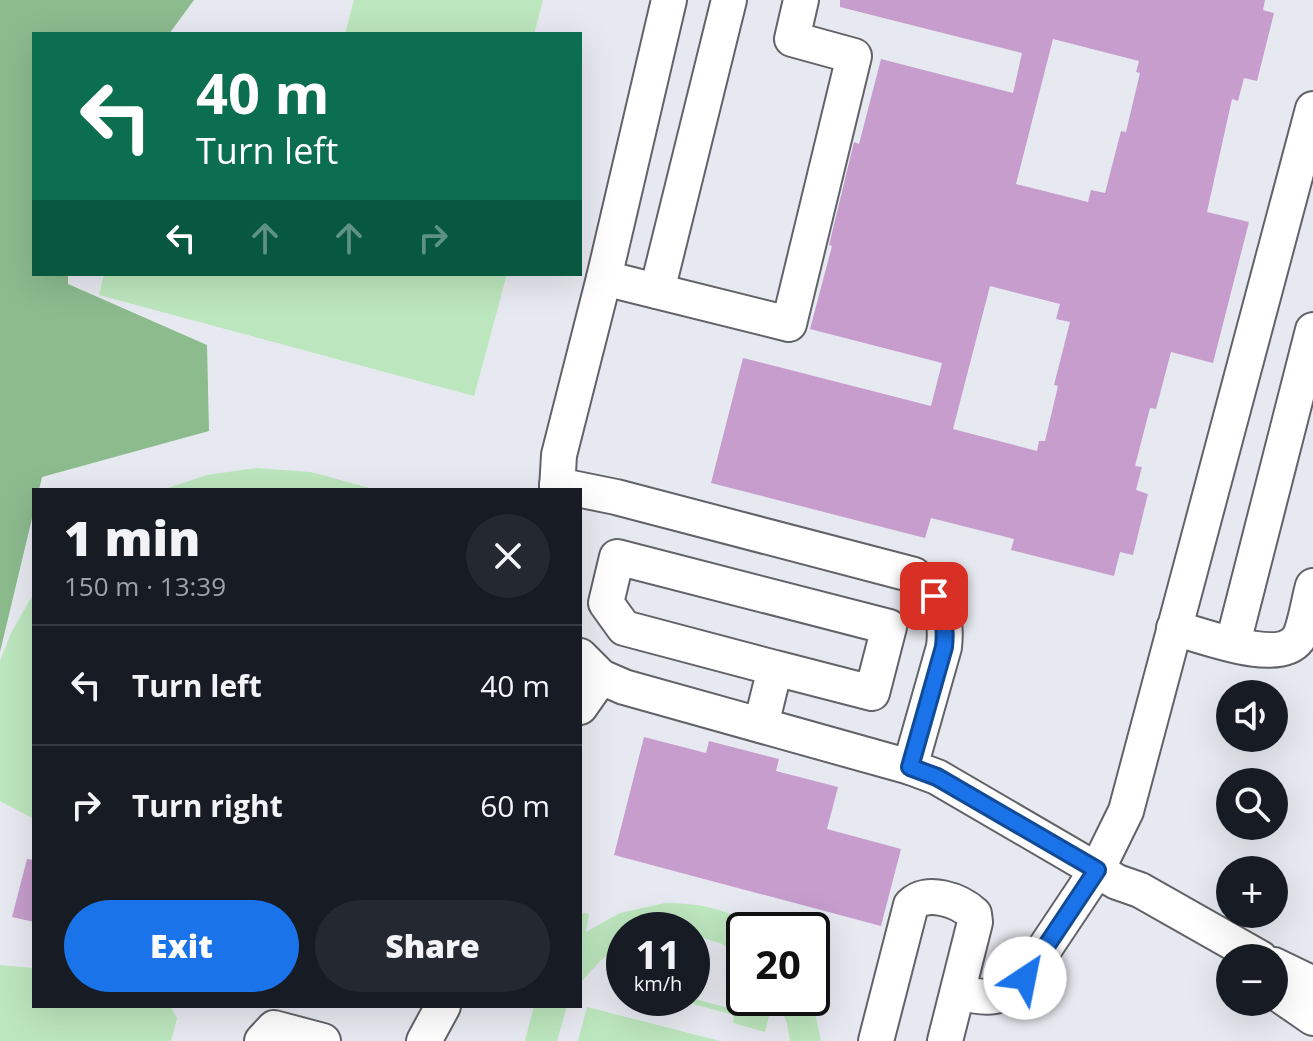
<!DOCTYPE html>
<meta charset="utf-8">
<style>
:root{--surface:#171b24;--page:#242831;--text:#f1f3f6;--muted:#9ea1a6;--line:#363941;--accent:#1a73e8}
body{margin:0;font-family:"Open Sans",sans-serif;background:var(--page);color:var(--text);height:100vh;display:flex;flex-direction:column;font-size:30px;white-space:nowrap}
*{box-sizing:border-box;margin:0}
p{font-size:26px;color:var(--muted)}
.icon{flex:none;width:44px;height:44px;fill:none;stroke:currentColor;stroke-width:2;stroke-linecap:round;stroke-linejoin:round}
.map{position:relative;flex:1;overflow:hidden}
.drawer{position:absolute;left:32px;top:488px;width:550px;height:520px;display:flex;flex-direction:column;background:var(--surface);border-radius:0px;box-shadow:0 8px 32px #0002}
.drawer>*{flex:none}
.guide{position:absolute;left:32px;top:32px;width:550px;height:244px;border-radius:0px;box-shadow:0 8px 32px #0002;background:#0b6e4f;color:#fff;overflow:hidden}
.tools{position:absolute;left:1216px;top:680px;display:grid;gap:16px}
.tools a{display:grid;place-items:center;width:72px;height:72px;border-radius:50%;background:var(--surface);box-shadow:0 8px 32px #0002;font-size:40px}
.speed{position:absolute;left:606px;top:912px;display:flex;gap:16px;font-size:40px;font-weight:700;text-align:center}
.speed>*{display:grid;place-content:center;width:104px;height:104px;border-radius:50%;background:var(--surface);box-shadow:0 8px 32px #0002;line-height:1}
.speed small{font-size:20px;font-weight:400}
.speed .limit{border:4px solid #111;border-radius:12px;background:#fff;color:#111}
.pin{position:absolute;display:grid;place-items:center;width:68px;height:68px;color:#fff;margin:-34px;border-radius:16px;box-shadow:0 4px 12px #0006}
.me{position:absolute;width:88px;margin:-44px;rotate:34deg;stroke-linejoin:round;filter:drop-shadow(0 0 6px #0008)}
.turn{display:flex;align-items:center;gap:28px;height:168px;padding:0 32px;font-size:36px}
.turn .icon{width:104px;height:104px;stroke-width:2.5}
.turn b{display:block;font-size:56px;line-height:68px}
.lanes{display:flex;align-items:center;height:76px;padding:0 32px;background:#0003;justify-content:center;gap:40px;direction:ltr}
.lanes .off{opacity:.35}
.round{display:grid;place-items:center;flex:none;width:84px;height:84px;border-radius:42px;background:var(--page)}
.head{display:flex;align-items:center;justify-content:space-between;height:136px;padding:0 32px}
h1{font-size:48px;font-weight:800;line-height:60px}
.action{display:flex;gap:16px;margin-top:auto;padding:16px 32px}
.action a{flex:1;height:92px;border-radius:48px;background:var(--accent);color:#fff;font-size:32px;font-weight:800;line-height:92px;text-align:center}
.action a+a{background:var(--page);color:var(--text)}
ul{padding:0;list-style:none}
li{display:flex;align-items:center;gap:24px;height:120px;padding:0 32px;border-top:2px solid var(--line)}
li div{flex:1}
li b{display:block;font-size:30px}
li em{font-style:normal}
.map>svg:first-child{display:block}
.green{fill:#bce6bd}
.forest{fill:#8cbb8e}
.building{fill:#c69dcd;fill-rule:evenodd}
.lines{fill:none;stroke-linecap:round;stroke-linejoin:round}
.minor-casing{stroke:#626369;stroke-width:38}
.minor{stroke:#fff;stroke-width:34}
.route-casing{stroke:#114b97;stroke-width:20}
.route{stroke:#1a73e8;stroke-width:14}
</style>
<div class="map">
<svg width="1313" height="1041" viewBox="0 0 1313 1041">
<rect width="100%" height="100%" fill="#e7e9f0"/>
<g class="green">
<polygon points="354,0 543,0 534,34 345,34"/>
<polygon points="104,274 507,274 474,396 99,295"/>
<polygon points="256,468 311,472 377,490 162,490 207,475"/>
<polygon points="34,593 34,819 0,801 0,661 11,633"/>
<path d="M665,903c34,0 66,6 94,27h-15v27l-24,-14 -28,-8v-5h-68v15l-23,15 -21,23v-71l9,2 -3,18 34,-19z"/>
<polygon points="0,965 34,968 34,1006 170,1006 177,1018 171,1041 0,1041"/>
<polygon points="671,998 691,998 736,1010 739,1000 771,1008 765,1032 733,1023 734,1015"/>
<polygon points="778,998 812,998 821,1041 790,1041 787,1024"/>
<polygon points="534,1006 567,1006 557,1041 525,1041"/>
<polygon points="587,1007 720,1041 578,1041"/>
</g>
<polygon class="forest" points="0,0 194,0 169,34 34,34 34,274 68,274 68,284 207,345 209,431 42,477 39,490 34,490 34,510 0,652"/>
<g class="building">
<path d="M840,0h425l-2,10 11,3 -17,68 -13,-3 -6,23 -6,-2 -25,113 42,10 -36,141 -42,-11 -15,57 -6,-1 -15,58 7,1 -6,23 12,4 -15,61 -13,-3 -6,24 -103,-26 3,-11 -83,-21 -6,20 -214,-55 32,-125 188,48 11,-43 -132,-34 22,-83 -3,-1 25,-103 5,2 22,-85 132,34 9,-40 -182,-46zM1053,39l86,22 -3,11 4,1 -14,59 -5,-1 -16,62 -14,-3 -3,12 -72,-18zM990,286l70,18 -4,15 14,3 -16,63 4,1 -13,55h-6l-2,10 -84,-22z"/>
<polygon points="644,737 706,753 709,741 779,759 776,771 838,787 827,829 901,849 881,926 614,855"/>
<polygon points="27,859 34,860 34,922 12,917"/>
</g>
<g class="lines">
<g class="minor-casing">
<g id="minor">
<polyline points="604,278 789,324 854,56 792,39 801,0"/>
<polyline points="657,291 729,0"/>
<path d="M557,485l59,12 298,78c24,24 34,36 30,72l-34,120"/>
<polyline points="557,490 559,455 604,278 669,0"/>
<path d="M1174,628c28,7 104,38 124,11 7,-10 11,-40 15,-53"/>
<polyline points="1233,643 1313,330"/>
<polyline points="580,656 601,677 624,687 910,767 937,777 1117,882 1140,890 1260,958"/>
<polyline points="580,707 601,677"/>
<polyline points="761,725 775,668 872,693 889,627 617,557 606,603 624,628 775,668"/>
<polyline points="1274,965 1313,984"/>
<polyline points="1274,991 1313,1018"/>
<path d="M958,992c30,8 43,8 67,-14l72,-108 29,-59 187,-702"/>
<polyline points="262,1041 274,1028 323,1041"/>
<polyline points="424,1041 443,1006"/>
<path d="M876,1041l35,-136c16,-16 48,-5 63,9l1,8 -30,119"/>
</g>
</g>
<use href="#minor" class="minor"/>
</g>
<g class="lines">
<g class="route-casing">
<path id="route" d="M934,596c10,17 12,31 10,51l-34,120 27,10 160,93 -72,108"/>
</g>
<use href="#route" class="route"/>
</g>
</svg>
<div class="tools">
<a><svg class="icon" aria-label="sound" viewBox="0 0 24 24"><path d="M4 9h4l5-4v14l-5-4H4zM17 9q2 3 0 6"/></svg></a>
<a><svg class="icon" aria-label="search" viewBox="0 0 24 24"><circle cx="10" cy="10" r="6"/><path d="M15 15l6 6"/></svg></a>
<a>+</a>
<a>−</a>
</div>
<div class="speed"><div>11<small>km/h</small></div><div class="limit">20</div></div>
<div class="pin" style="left:934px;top:596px;background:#d93025"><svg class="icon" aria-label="arrive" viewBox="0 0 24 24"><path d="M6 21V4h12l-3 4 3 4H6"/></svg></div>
<svg class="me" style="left:1025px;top:978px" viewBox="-20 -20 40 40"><circle r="19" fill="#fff"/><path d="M0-13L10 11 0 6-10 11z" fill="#1a73e8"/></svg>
<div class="guide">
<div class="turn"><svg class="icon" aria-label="left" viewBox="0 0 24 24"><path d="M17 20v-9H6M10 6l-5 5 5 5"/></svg><div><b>40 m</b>Turn left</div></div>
<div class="lanes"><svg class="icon" aria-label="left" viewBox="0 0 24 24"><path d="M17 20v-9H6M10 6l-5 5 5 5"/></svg><svg class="icon off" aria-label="ahead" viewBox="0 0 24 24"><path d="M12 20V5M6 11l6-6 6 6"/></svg><svg class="icon off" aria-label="ahead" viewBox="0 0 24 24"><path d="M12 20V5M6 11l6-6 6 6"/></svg><svg class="icon off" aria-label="right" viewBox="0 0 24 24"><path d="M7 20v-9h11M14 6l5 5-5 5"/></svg></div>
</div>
<section class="drawer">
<div class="head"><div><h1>1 min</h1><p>150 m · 13:39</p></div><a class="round"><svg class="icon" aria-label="close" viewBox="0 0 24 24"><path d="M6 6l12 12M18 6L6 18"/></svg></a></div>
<ul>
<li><svg class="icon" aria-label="left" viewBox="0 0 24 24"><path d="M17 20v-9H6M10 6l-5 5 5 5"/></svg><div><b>Turn left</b></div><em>40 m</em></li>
<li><svg class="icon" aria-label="right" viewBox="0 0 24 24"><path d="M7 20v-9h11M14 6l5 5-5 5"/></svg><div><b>Turn right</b></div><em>60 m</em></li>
</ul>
<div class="action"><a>Exit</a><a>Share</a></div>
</section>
</div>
